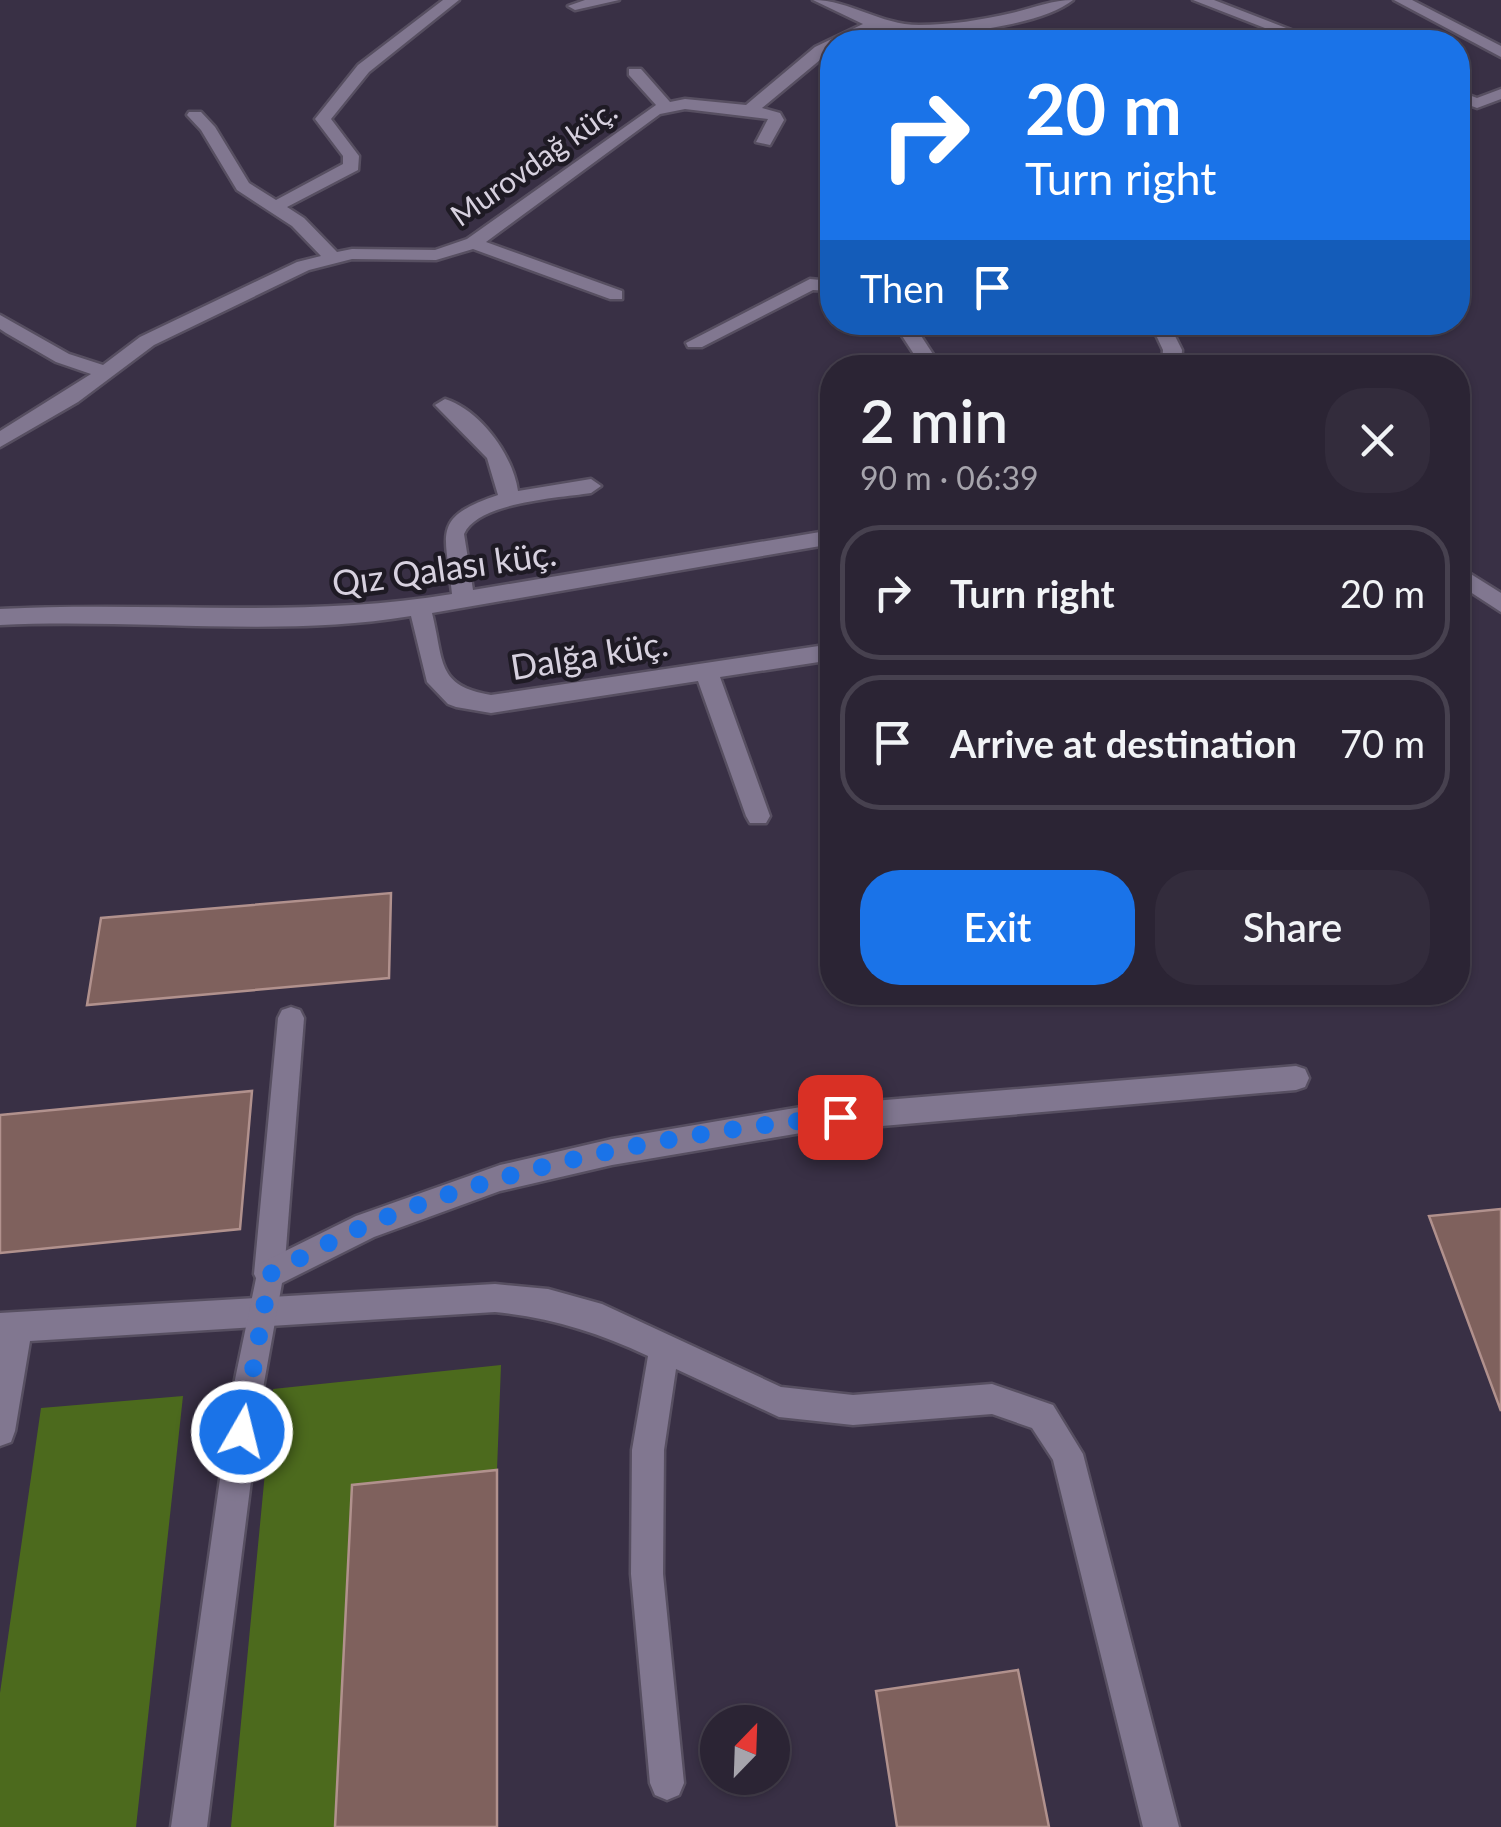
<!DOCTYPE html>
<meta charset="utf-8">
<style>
:root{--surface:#2b2434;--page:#332c3c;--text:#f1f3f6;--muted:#a6a4ac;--line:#47414f;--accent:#1a73e8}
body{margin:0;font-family:Lato,sans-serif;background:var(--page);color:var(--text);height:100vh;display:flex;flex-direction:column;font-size:38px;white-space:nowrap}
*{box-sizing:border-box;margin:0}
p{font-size:32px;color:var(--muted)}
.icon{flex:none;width:55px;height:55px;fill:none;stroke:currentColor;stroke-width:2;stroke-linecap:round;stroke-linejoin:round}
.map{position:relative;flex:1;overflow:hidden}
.drawer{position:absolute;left:820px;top:355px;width:650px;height:650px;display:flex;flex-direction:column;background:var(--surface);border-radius:40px;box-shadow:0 2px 8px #0004,0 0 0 2px var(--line)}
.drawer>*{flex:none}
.hud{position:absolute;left:820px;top:30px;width:650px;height:305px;border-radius:40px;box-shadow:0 2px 8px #0004,0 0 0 2px var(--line);background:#1a73e8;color:#fff;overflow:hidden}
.needle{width:65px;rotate:23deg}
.fabs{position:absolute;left:700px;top:1705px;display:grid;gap:20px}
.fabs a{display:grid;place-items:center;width:90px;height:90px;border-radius:50%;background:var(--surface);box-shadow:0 2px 8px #0004,0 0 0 2px var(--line);font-size:50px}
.pin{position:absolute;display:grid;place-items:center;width:85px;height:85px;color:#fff;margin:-42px;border-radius:20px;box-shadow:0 5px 15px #0006}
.me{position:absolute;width:110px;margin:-55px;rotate:8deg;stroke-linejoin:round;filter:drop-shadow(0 0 8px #0008)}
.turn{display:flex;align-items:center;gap:35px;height:210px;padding:0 40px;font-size:45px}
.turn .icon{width:130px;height:130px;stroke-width:2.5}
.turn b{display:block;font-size:70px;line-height:85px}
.then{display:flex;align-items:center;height:95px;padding:0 40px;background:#0003;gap:20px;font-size:38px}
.round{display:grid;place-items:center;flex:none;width:105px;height:105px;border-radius:40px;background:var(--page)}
.head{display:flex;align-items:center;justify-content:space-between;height:170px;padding:0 40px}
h1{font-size:60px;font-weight:600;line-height:75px}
.primary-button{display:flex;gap:20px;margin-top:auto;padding:20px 40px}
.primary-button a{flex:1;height:115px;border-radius:40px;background:var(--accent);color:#fff;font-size:40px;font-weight:600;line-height:115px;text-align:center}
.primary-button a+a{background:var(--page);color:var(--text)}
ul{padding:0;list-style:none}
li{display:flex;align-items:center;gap:30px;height:135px;margin:0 20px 15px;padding:0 20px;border:5px solid var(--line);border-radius:40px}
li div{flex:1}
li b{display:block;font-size:38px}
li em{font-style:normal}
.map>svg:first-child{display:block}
.green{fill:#4c6a1d}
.building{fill:#7f615d;stroke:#b1918d;stroke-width:2.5}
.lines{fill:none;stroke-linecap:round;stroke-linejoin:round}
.service-casing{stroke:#574f61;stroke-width:5}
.minor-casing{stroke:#574f61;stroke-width:5}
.service{fill:#817790;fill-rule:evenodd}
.minor{fill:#817790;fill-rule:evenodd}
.route{stroke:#1a73e8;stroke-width:18;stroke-dasharray:0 32.4}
.labels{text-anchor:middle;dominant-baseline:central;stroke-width:9;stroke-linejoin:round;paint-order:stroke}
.far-street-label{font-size:30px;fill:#d7d1df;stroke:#1e1a24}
.street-label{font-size:35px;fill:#d7d1df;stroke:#1e1a24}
</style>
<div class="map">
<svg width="1501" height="1827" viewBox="0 0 1501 1827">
<rect width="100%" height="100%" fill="#393045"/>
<g class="green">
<polygon points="501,1365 497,1470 352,1486 335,1827 231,1827 273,1389"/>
<polygon points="183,1396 136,1827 0,1827 0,1693 41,1408"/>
</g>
<g class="building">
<polygon points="391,893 389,978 87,1005 101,918"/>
<polygon points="252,1091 240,1229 0,1253 0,1115"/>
<polygon points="1501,1209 1501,1411 1429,1216"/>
<polygon points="497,1470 497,1827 335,1827 352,1485"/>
<polygon points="1018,1670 1049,1827 897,1827 876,1691"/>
</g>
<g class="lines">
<g class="service-casing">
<g id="service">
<polygon points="291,1007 300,1010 304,1018 284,1274 279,1284 269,1288 259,1284 254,1274 278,1018 282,1010"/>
<path d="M495,1284l53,5 54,15 179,83 72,8 139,-11 61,21 30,49 96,373h-36l-90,-367 -21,-32 -40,-14 -139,11 -74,-8 -103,-48 -12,81 -1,124 21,209 -5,12 -12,5 -12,-5 -5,-12 -19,-209 1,-124 16,-94c-51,-24 -97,-38 -153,-44l-465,29 -15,90 -4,11 -11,4v-133z"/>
</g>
</g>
<g class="minor-casing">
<g id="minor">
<path d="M443,0h16l-90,72 -38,47 28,37 -1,14 -71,37 17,11 33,34 15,-3 83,1 32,-11 189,-134 -27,-30v-6h12l29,33 15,-3 61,6 69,-58 48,-23 -50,-24c37,0 67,25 106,25 31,0 63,-5 93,-12 22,-5 39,-13 61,-13 -31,25 -118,35 -158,34 -12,0 -28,-7 -39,-5 -16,2 -26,13 -44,13v8l-70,58 18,5 4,7 -14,25 -14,-3 12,-23 -83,-10 -25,5 -174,128 136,49v8h-12l-137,-50 -37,11 -84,-1 -43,11 -155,75 -76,57 -78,45v-16l91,-57 -35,-12 -50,-29 -6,-4v-14l69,39 34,11 37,-28 157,-75 24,-6 -29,-30 -55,-36 -36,-60 -14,-15 2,-3h12l14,15 34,56 27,17 67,-36v-8l-28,-37 43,-54z"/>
<polygon points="585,0 619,0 575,10 568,6"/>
<polygon points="1193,0 1214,0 1322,42 1301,42"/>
<polygon points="1394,0 1412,0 1501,46 1501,57"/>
<polygon points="1501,89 1501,99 1477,108 1458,101 1458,91 1477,98"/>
<polygon points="810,279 832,281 832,291 813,290 702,347 688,347 686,343"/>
<polygon points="893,322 912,322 942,368 923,368"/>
<polygon points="1150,322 1168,322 1182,350 1181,368 1162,368 1163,350"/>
<path d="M445,399c35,11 68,56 73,92l73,-12 10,7 -10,7c-32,5 -113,9 -127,41l9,56 359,-60v14l-400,69c12,48 4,73 59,82l341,-51v16l-112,17 50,139 -4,7h-16l-4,-7 -48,-135 -207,32 -35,-6 -8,-3 -21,-22 -16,-66c-129,22 -278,2 -411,9v-16c151,-8 303,10 452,-15 -6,-61 -22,-76 46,-99l-11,-37 -52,-53z"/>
<polygon points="1458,566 1501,593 1501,612 1458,584"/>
<polygon points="1296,1066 1305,1069 1309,1078 1305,1087 1296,1090 801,1133 612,1165 500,1191 374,1237 282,1283 262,1394 207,1827 171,1827 232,1394 259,1264 356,1216 500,1165 612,1139 801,1107"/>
</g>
</g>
<use href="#service" class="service"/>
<use href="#minor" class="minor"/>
</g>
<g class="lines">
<path class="route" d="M242,1432l28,-158c31,-16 62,-34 95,-48 138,-60 325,-96 475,-109"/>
</g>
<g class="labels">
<g class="far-street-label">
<text transform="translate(533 162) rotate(-35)">Murovdağ küç.</text>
</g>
<g class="street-label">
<text transform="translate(444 567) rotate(-8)">Qız Qalası küç.</text>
<text transform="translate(589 654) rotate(-9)">Dalğa küç.</text>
</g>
</g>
</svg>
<div class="fabs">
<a><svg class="needle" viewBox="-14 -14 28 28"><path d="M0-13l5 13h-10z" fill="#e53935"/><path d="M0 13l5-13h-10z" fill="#a6a4ac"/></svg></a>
</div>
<div class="pin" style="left:840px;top:1117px;background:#d93025"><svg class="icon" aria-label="arrive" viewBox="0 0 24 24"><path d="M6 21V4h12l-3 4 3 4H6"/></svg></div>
<svg class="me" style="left:242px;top:1432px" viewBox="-20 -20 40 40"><circle r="17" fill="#1a73e8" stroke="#fff" stroke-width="3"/><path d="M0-11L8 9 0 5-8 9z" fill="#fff"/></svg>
<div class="hud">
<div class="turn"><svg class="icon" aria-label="right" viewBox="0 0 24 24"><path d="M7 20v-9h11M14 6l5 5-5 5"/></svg><div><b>20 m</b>Turn right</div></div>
<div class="then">Then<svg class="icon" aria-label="arrive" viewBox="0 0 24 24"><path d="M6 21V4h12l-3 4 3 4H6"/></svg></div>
</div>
<section class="drawer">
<div class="head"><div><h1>2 min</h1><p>90 m · 06:39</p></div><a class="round"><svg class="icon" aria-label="close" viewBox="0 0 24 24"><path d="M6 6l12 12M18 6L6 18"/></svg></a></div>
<ul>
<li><svg class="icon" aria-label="right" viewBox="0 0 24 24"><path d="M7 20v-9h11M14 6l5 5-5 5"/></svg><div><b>Turn right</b></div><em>20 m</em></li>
<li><svg class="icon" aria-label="arrive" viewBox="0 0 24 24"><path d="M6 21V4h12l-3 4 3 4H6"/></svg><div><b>Arrive at destination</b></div><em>70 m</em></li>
</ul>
<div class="primary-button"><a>Exit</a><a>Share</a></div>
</section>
</div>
